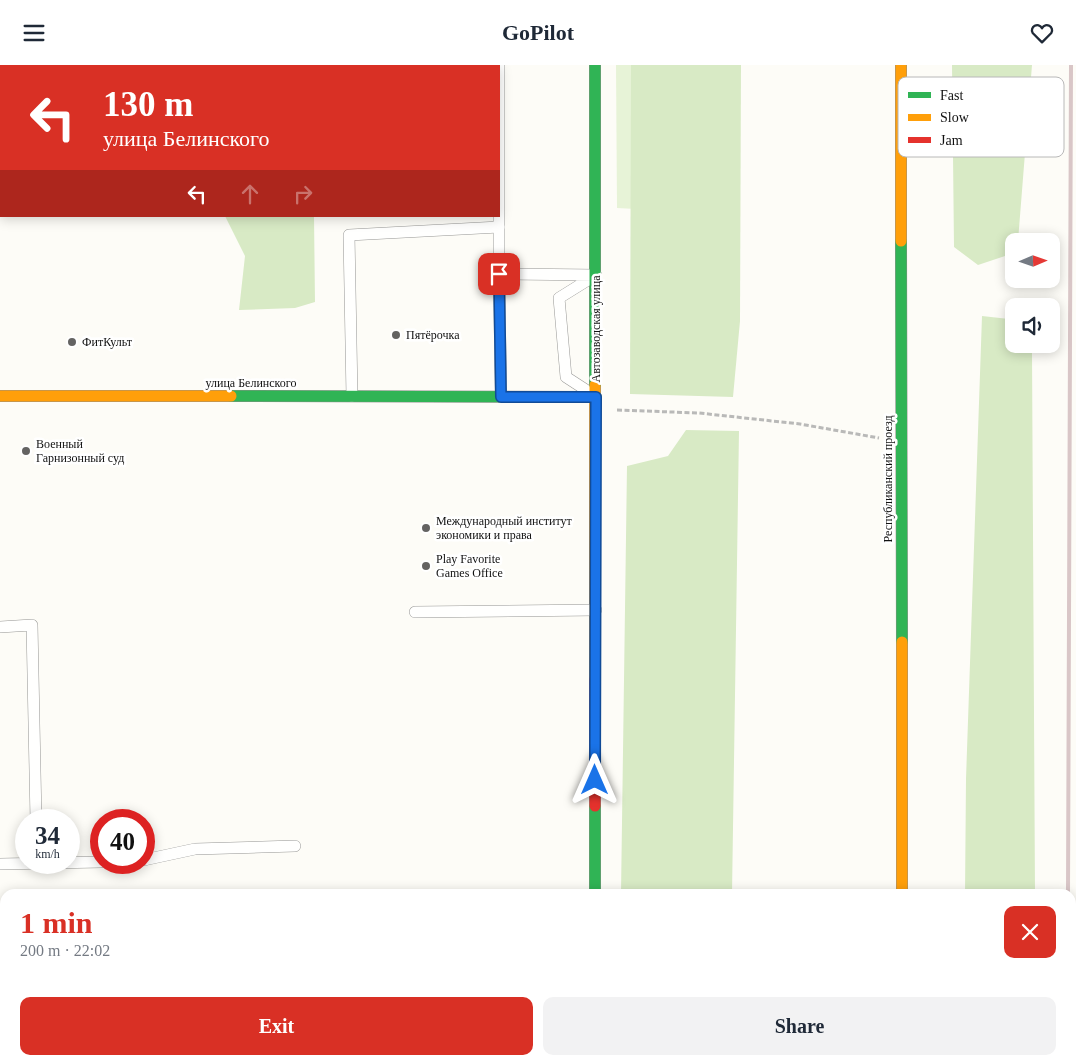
<!DOCTYPE html>
<meta charset="utf-8">
<style>
:root{--surface:#fff;--page:#f2f2f3;--text:#1f2937;--muted:#747a83;--accent:#d93025}
body{margin:0;font-family:"Times New Roman",serif;background:var(--page);color:var(--text);height:100vh;display:flex;flex-direction:column;font-size:19px;white-space:nowrap}
*{box-sizing:border-box;margin:0}
p{font-size:16px;color:var(--muted)}
.icon{flex:none;width:28px;height:28px;fill:none;stroke:currentColor;stroke-width:2;stroke-linecap:round;stroke-linejoin:round}
.map{position:relative;flex:1;overflow:hidden}
.sheet{position:absolute;left:0px;top:824px;width:1076px;height:176px;display:flex;flex-direction:column;background:var(--surface);border-radius:15px 15px 0 0;box-shadow:0 2px 12px #0003}
.sheet>*{flex:none}
.guide{position:absolute;left:0px;top:0px;width:500px;height:152px;box-shadow:0 2px 12px #0003;background:#d93025;color:#fff;overflow:hidden}
.needle{width:32px;rotate:88deg}
.controls{position:absolute;left:1005px;top:168px;display:grid;gap:10px}
.controls a{display:grid;place-items:center;width:55px;height:55px;border-radius:10px;background:var(--surface);box-shadow:0 2px 12px #0003;font-size:25px}
.speed{position:absolute;left:15px;top:744px;display:flex;gap:10px;font-size:25px;font-weight:700;text-align:center}
.speed>*{display:grid;place-content:center;width:65px;height:65px;border-radius:50%;background:var(--surface);box-shadow:0 2px 12px #0003;line-height:1}
.speed small{font-size:12px;font-weight:400}
.speed .limit{border:8px solid #d22;background:#fff;color:#111}
.pin{position:absolute;display:grid;place-items:center;width:42px;height:42px;color:#fff;margin:-21px;border-radius:10px;box-shadow:0 2px 8px #0006}
.me{position:absolute;width:55px;margin:-28px;rotate:0deg;stroke-linejoin:round;filter:drop-shadow(0 0 4px #0008)}
.turn{display:flex;align-items:center;gap:18px;height:105px;padding:0 20px;font-size:22px}
.turn .icon{width:65px;height:65px;stroke-width:2.5}
.turn b{display:block;font-size:35px;line-height:42px}
.lanes{display:flex;align-items:center;height:48px;padding:0 20px;background:#0003;justify-content:center;gap:25px;direction:ltr}
.lanes .off{opacity:.35}
.round{display:grid;place-items:center;flex:none;width:52px;height:52px;border-radius:10px;background:var(--page)}
.overview{display:flex;align-items:center;justify-content:space-between;height:85px;padding:0 20px}
h1{font-size:30px;font-weight:800;line-height:38px;color:var(--accent)}
.primary-button{display:flex;gap:10px;margin-top:auto;padding:10px 20px}
.primary-button a{flex:1;height:58px;border-radius:10px;background:var(--accent);color:#fff;font-size:20px;font-weight:800;line-height:58px;text-align:center}
.primary-button a+a{background:var(--page);color:var(--text)}
header{display:flex;justify-content:space-between;align-items:center;height:65px;padding:0 20px;background:var(--surface);font-size:22px;font-weight:800}
.map>svg:first-child{display:block}
.green{fill:#e7f3d7}
.forest{fill:#d8eac5}
.lines{fill:none;stroke-linecap:round;stroke-linejoin:round}
.lane-casing{stroke:#979795;stroke-width:12}
.street-casing{stroke:#979795;stroke-width:22}
.fast-casing{stroke:#8e8d8b;stroke-width:12}
.slow-casing{stroke:#8e8d8b;stroke-width:12}
.jam-casing{stroke:#8e8d8b;stroke-width:12}
.path{stroke:#b9b9b8;stroke-width:3;stroke-dasharray:5 2.5;stroke-linecap:butt}
.lane{stroke:#fffffe;stroke-width:11}
.street{stroke:#fffffe;stroke-width:21}
.fast{stroke:#30b455;stroke-width:11}
.slow{stroke:#ff9f0a;stroke-width:11}
.jam{stroke:#e5322d;stroke-width:11}
.rail{stroke:#d9c6c7;stroke-width:4}
.route-casing{stroke:#114b97;stroke-width:12}
.route{stroke:#1a73e8;stroke-width:9}
.poi-dot{fill:#646362;stroke:#fff;stroke-width:2}
.labels{text-anchor:middle;dominant-baseline:central;stroke-width:5;stroke-linejoin:round;paint-order:stroke}
.street-label{font-size:12px;fill:#111;stroke:#fff}
.poi-label{font-size:12px;fill:#111;stroke:#fff;text-anchor:start}
.key{fill:#fff;stroke:#b8b8b8;stroke-width:1}
.key-label{font-size:14px;fill:#111}
</style>
<header><svg class="icon" aria-label="menu" viewBox="0 0 24 24"><path d="M4 6h16M4 12h16M4 18h16"/></svg>GoPilot<svg class="icon" aria-label="heart" viewBox="0 0 24 24"><path d="M12 20l-8-8c-3-5 5-10 8-4 3-6 11-1 8 4z"/></svg></header>
<div class="map">
<svg width="1076" height="999" viewBox="0 0 1076 999">
<rect width="100%" height="100%" fill="#fdfcf7"/>
<polygon class="green" points="616,0 652,0 654,145 617,143"/>
<g class="forest">
<polygon points="631,0 741,0 740,256 733,332 630,329"/>
<polygon points="952,0 1032,0 1018,176 1014,176 1014,188 978,200 954,182"/>
<polygon points="225,151 314,151 315,237 295,243 239,245 245,191"/>
<polygon points="982,251 1009,254 1014,260 1014,279 1026,279 1032,287 1035,829 965,829 966,714"/>
<polygon points="686,365 739,366 732,829 621,829 627,401 668,391"/>
<rect x="625" y="995" width="110" height="4"/>
<rect x="963" y="995" width="72" height="4"/>
</g>
<g class="lines">
<g class="lane-casing">
<g id="lane">
<polyline points="499,0 499,209"/>
<polyline points="352,331 349,170 499,162"/>
<polyline points="501,332 499,209 596,210 559,233 566,312 586,325"/>
<polyline points="415,547 596,545"/>
<polyline points="0,562 32,560 36,755"/>
<polyline points="144,795 195,784 295,781"/>
<polyline points="0,799 101,797"/>
<polyline points="265,995 265,999"/>
</g>
</g>
<g class="street-casing">
<polyline id="street" points="595,999 595,995"/>
</g>
<g class="fast-casing">
<g id="fast">
<polyline points="595,0 595,320"/>
<polyline points="901,176 902,577"/>
<polyline points="231,331 596,332"/>
<polyline points="595,741 595,829"/>
</g>
</g>
<g class="slow-casing">
<g id="slow">
<polyline points="901,0 901,176"/>
<polyline points="595,320 595,614"/>
<polyline points="0,331 231,331"/>
<polyline points="902,577 902,829"/>
<polyline points="903,995 903,999"/>
</g>
</g>
<g class="jam-casing">
<polyline id="jam" points="595,614 595,741"/>
</g>
<polyline class="path" points="617,345 699,348 800,359 879,373"/>
<use href="#lane" class="lane"/>
<use href="#street" class="street"/>
<use href="#fast" class="fast"/>
<use href="#slow" class="slow"/>
<use href="#jam" class="jam"/>
<g class="rail">
<polyline points="1068,829 1071,0"/>
<polyline points="1068,995 1068,999"/>
</g>
</g>
<g class="lines">
<g class="route-casing">
<polyline id="route" points="499,209 501,332 596,332 595,715"/>
</g>
<use href="#route" class="route"/>
</g>
<g class="poi-dot">
<circle cx="396" cy="270" r="5"/>
<circle cx="72" cy="277" r="5"/>
<circle cx="26" cy="386" r="5"/>
<circle cx="426" cy="463" r="5"/>
<circle cx="426" cy="501" r="5"/>
</g>
<g class="labels">
<g class="street-label">
<text transform="translate(596 264) rotate(-90)">Автозаводская улица</text>
<text x="251" y="318">улица Белинского</text>
<text transform="translate(888 414) rotate(-90)">Республиканский проезд</text>
</g>
<g class="poi-label">
<text x="406" y="270">Пятёрочка</text>
<text x="82" y="277">ФитКульт</text>
<text x="36" y="379">Военный<tspan x="36" dy="14">Гарнизонный суд</tspan></text>
<text x="436" y="456">Международный институт<tspan x="436" dy="14">экономики и права</tspan></text>
<text x="436" y="494">Play Favorite<tspan x="436" dy="14">Games Office</tspan></text>
</g>
</g>
<rect x="898" y="12" width="166" height="80" rx="8" class="key"/>
<rect x="908" y="27" width="23" height="6" fill="#30b455"/>
<rect x="908" y="49" width="23" height="7" fill="#ff9f0a"/>
<rect x="908" y="72" width="23" height="6" fill="#e5322d"/>
<g class="key-label">
<text x="940" y="35">Fast</text>
<text x="940" y="57">Slow</text>
<text x="940" y="80">Jam</text>
</g>
</svg>
<div class="controls">
<a><svg class="needle" viewBox="-14 -14 28 28"><path d="M0-13l5 13h-10z" fill="#e53935"/><path d="M0 13l5-13h-10z" fill="#747a83"/></svg></a>
<a><svg class="icon" aria-label="sound" viewBox="0 0 24 24"><path d="M4 9h4l5-4v14l-5-4H4zM17 9q2 3 0 6"/></svg></a>
</div>
<div class="speed"><div>34<small>km/h</small></div><div class="limit">40</div></div>
<div class="pin" style="left:499px;top:209px;background:#d93025"><svg class="icon" aria-label="arrive" viewBox="0 0 24 24"><path d="M6 21V4h12l-3 4 3 4H6"/></svg></div>
<svg class="me" style="left:595px;top:715px" viewBox="-20 -20 40 40"><path d="M0-17L14 15 0 8-14 15z" fill="#1a73e8" stroke="#fff" stroke-width="4"/></svg>
<div class="guide">
<div class="turn"><svg class="icon" aria-label="left" viewBox="0 0 24 24"><path d="M17 20v-9H6M10 6l-5 5 5 5"/></svg><div><b>130 m</b>улица Белинского</div></div>
<div class="lanes"><svg class="icon" aria-label="left" viewBox="0 0 24 24"><path d="M17 20v-9H6M10 6l-5 5 5 5"/></svg><svg class="icon off" aria-label="ahead" viewBox="0 0 24 24"><path d="M12 20V5M6 11l6-6 6 6"/></svg><svg class="icon off" aria-label="right" viewBox="0 0 24 24"><path d="M7 20v-9h11M14 6l5 5-5 5"/></svg></div>
</div>
<section class="sheet">
<div class="overview"><div><h1>1 min</h1><p>200 m · 22:02</p></div><a class="round" style="background:#d93025;color:#fff"><svg class="icon" aria-label="close" viewBox="0 0 24 24"><path d="M6 6l12 12M18 6L6 18"/></svg></a></div>
<div class="primary-button"><a>Exit</a><a>Share</a></div>
</section>
</div>
